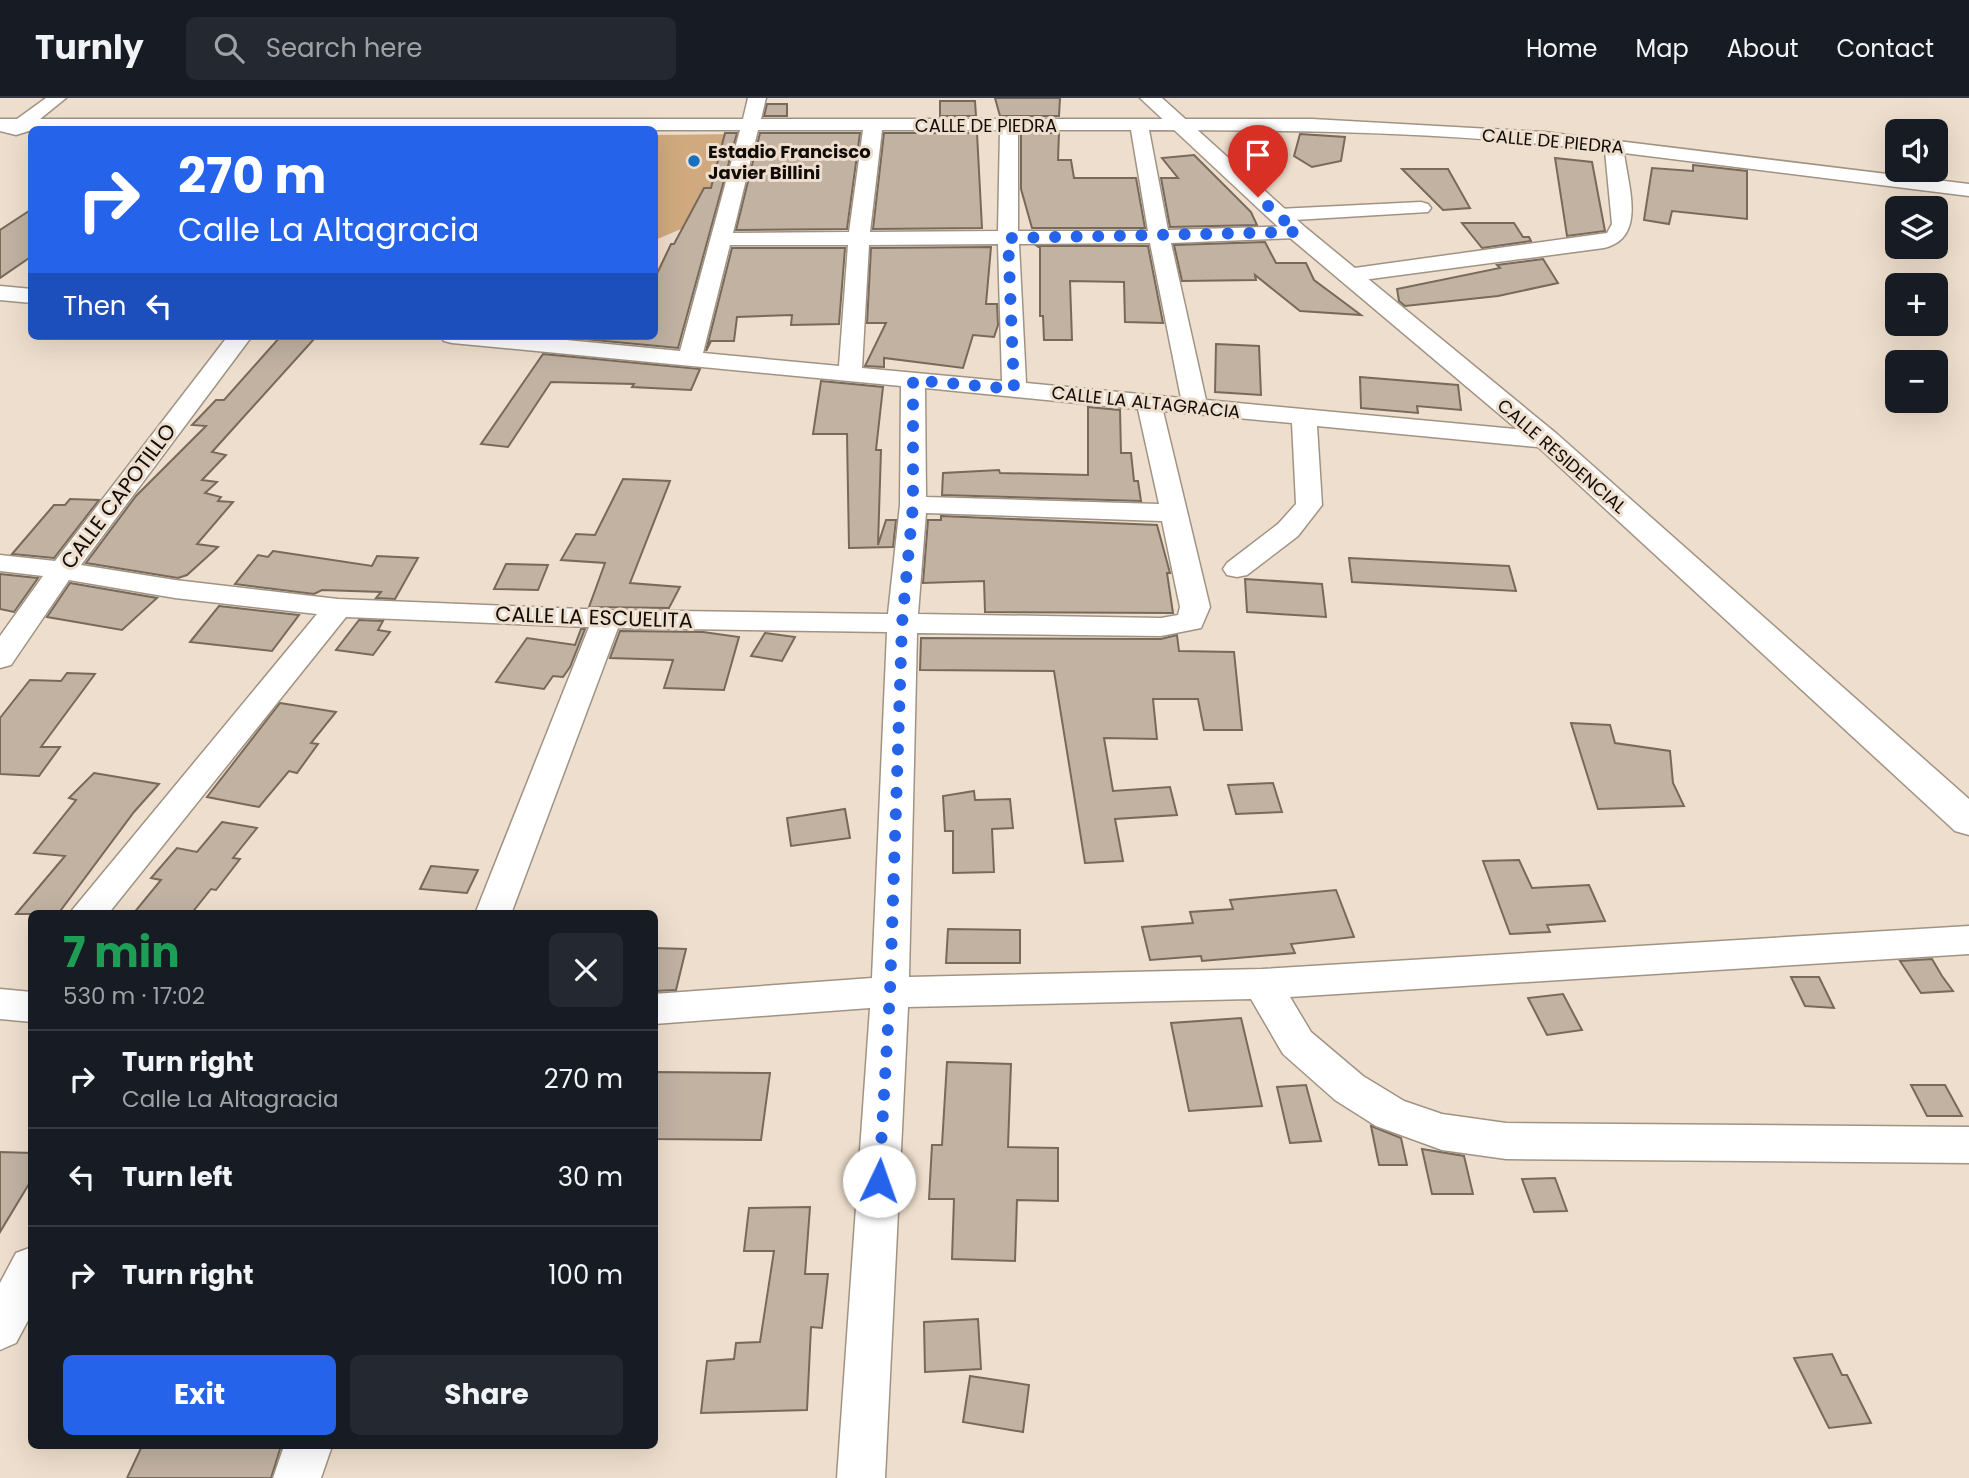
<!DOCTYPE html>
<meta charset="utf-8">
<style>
:root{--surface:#171b24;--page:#242831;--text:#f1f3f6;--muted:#9ea1a6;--line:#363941;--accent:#2563eb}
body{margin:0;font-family:Poppins,sans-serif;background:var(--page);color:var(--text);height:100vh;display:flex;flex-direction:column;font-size:26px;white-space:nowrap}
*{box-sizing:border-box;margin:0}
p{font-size:23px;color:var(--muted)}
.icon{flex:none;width:38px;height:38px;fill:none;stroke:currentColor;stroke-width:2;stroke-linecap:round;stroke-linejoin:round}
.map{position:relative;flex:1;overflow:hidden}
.side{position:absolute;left:28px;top:812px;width:630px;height:539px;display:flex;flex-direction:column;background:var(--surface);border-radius:10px;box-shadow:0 7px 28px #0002}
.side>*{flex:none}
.top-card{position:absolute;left:28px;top:28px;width:630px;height:214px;border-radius:10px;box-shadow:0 7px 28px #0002;background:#2563eb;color:#fff;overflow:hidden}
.fabs{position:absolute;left:1885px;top:21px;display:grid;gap:14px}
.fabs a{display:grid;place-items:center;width:63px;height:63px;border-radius:10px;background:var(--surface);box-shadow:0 7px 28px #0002;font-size:35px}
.pin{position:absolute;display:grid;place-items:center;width:60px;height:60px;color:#fff;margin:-72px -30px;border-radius:50% 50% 50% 0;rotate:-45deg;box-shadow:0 0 7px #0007}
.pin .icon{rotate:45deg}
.me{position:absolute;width:77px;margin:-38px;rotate:3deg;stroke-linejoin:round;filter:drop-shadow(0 0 5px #0008)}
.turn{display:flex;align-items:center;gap:24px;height:147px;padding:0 35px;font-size:32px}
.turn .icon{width:91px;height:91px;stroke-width:2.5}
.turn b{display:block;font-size:49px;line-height:60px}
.then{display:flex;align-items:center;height:66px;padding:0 35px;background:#0003;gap:14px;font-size:26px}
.round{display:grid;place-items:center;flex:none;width:74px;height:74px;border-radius:10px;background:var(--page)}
.overview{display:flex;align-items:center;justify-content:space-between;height:119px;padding:0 35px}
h1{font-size:42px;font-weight:700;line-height:52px;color:#1e9e55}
.action{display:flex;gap:14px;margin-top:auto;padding:14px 35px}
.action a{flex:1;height:80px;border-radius:10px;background:var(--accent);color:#fff;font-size:28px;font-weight:700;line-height:80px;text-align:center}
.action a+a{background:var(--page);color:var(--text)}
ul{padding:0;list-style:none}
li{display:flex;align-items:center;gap:21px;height:98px;padding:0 35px;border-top:2px solid var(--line)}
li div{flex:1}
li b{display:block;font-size:26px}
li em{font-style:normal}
header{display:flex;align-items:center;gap:42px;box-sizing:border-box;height:98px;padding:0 35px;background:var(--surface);border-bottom:2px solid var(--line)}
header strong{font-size:33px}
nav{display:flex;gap:38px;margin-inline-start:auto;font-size:24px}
.search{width:490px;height:63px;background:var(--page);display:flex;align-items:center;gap:18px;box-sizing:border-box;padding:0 24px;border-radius:10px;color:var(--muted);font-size:26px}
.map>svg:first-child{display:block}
.green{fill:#d0aa7e}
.building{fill:#c1b2a2;stroke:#776a5b;stroke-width:2}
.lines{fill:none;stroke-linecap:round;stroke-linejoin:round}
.minor-casing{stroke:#a19383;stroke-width:3}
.major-casing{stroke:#a19383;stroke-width:3}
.minor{fill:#fff;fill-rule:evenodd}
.major{fill:#fff;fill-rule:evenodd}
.route{stroke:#2563eb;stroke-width:12;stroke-dasharray:0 21.6}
.poi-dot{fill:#1672bf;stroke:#eedecd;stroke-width:2.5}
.labels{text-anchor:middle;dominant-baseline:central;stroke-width:6;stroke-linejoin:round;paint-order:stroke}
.far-street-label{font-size:18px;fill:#110c07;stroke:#eedecd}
.far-poi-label{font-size:18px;font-weight:bold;fill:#110c07;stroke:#eedecd;text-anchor:start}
.street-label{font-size:21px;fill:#110c07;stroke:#eedecd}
</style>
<header>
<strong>Turnly</strong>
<div class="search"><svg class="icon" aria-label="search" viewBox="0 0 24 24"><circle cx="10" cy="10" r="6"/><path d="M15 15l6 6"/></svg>Search here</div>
<nav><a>Home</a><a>Map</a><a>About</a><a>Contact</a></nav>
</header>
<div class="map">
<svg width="1969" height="1380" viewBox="0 0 1969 1380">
<rect width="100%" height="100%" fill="#eedecd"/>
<polygon class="green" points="740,36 726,89 712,118 655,142 655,37"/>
<g class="building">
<polygon points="995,0 1060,0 1059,18 1000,18"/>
<polygon points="940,3 975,3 976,18 940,18"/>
<polygon points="767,6 787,6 787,18 764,18"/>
<polygon points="725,35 737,35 678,250 552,238 654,238 654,182 671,146 674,146 704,90 711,90"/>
<polygon points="760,35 860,35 847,131 736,132"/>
<polygon points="884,35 977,35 982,130 873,131"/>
<polygon points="1021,35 1059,35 1058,62 1071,62 1074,80 1136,80 1145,130 1032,130 1021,91"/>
<polygon points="1300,36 1345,39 1341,63 1312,69 1294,58"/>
<polygon points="1194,57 1251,114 1257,127 1170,129 1161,80 1178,80 1162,60"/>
<polygon points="1555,60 1592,64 1605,133 1567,138"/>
<polygon points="1693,67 1747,73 1747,121 1672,113 1669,126 1644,122 1652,70 1693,73"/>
<polygon points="1402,71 1448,71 1470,110 1443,112"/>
<polygon points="32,111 32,158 0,180 0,132"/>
<polygon points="1462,125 1514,125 1523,139 1529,139 1531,143 1482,150"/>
<polygon points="1265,144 1276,165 1306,165 1314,182 1361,217 1300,213 1255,177 1256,182 1182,183 1174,147"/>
<polygon points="1037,148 1148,148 1163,225 1125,224 1124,184 1070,183 1072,242 1044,242 1043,218 1040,218 1040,150"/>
<polygon points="991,149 986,206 997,206 998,227 994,239 973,237 963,270 884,260 884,269 865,268 886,225 867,225 871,150"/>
<polygon points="732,150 845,150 839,226 791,227 792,217 737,219 734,243 711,243 706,253"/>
<polygon points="1543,161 1558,185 1498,198 1405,208 1399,203 1397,191 1500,170 1497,167"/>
<polygon points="280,239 315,240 212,354 226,357 202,382 217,384 205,395 221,399 218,403 233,404 197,446 218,449 187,477 178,480 86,465 136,398 206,328 192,327 216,302 224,302"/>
<polygon points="1216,246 1259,248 1261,297 1215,294"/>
<polygon points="543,256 700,271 691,292 632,289 634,286 551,284 508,349 481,346"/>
<polygon points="1360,279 1458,287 1461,312 1417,308 1418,315 1361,310"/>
<polygon points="821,283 883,289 876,352 881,352 878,447 886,422 896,422 893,449 849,450 847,336 813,336"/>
<polygon points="1088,309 1120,312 1121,355 1131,355 1134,383 1138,383 1141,403 942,397 943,375 999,372 1000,375 1088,377"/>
<polygon points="623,381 670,383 630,485 680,489 669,510 589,509 605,465 561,462 576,436 595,437"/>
<polygon points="70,401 99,402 54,460 12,456 54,407 65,407"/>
<polygon points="941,418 1157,427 1170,475 1167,475 1173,515 985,514 984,483 923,485 928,422 941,422"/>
<polygon points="273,453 372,468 377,458 418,460 395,501 376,500 381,494 322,492 314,496 235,486 258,457 268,459"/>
<polygon points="1349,460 1509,468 1516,493 1352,484"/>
<polygon points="506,466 548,467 538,492 494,491"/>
<polygon points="0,476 38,480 14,514 0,511"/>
<polygon points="1245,481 1322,486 1326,519 1247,514"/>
<polygon points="70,485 157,500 122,532 47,519"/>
<polygon points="219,508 299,517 272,553 190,544"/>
<polygon points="359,522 383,523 378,532 390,534 373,557 336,552"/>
<polygon points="581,531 585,531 570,569 563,579 553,578 544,591 496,584 527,540 575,547"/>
<polygon points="620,533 703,534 739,539 724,592 664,590 673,562 610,560"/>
<polygon points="765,535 795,539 782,563 751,558"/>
<polygon points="1177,537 1179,553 1234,554 1242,632 1204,632 1198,601 1153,601 1157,641 1104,640 1113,693 1170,689 1177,717 1115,721 1123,763 1085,765 1054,573 920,572 921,540 1161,541"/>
<polygon points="67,575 95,576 41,649 60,649 39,678 0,676 0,620 30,582 61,583"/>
<polygon points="280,605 336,614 311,645 318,646 297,675 289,673 259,709 207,699"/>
<polygon points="1571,625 1610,627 1615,645 1670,653 1673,685 1684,708 1598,711"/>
<polygon points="94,675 159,686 134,714 58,816 16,816 65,758 34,755 76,702 69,700"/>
<polygon points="1273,685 1282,714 1236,716 1228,687"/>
<polygon points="974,693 975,702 1010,701 1013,730 992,731 994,774 953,775 953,733 945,733 943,698"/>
<polygon points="845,711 850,740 791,748 787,720"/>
<polygon points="222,724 257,730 233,760 240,761 216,792 211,791 191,816 133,816 161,782 151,780 177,750 197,754"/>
<polygon points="1519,762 1532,790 1589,787 1605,823 1547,827 1550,834 1510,836 1483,763"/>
<polygon points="431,768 478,772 467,795 420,791"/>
<polygon points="1336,792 1354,839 1291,846 1295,855 1202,863 1201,858 1150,862 1142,829 1193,825 1190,814 1233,811 1230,802"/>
<polygon points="948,831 1020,832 1020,865 946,865"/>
<polygon points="654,850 686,851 676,892 654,893"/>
<polygon points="1932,861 1942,878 1953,893 1921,895 1900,863"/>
<polygon points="1791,879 1819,879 1834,910 1805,908"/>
<polygon points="1563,896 1582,932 1547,937 1528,900"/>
<polygon points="1241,920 1262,1008 1189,1013 1171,925"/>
<polygon points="947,964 1011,966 1008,1049 1058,1050 1058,1103 1017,1102 1015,1163 952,1161 954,1101 929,1101 932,1047 942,1047"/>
<polygon points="654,974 770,975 761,1042 654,1041"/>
<polygon points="1306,987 1321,1043 1290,1045 1277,989"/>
<polygon points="1911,987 1945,987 1962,1018 1927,1018"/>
<polygon points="1371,1028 1401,1040 1407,1067 1379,1067"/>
<polygon points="1422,1051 1464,1058 1473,1096 1432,1096"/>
<polygon points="0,1054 32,1055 32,1081 0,1134"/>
<polygon points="1555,1080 1567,1113 1534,1114 1522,1081"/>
<polygon points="810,1109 805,1176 828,1176 822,1230 811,1229 807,1312 701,1315 707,1263 734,1261 736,1245 760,1244 774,1153 744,1153 749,1110"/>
<polygon points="978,1221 981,1271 925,1274 924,1224"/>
<polygon points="1832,1256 1842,1277 1847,1277 1871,1325 1829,1330 1794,1260"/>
<polygon points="970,1278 1029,1287 1023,1334 963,1324"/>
<polygon points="142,1348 281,1348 271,1380 127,1380"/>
</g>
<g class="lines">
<g class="minor-casing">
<g id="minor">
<path d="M46,0h20l-26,21h703l5,-21h18l-5,21h551l232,13 425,52v12l-345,-43c4,33 23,85 -20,95l-256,34 -8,-2 -3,-5 3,-5 267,-37 5,-9 -7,-73c-151,-19 -304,-21 -456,-21l19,100 129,-4 10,6 -10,6 -126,5 35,157 341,32 9,3 4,5 -4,5 -9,3 -230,-22 5,79 -24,31 -51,39 -10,2 -10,-2 -4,-6 4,-6 51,-39 18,-20 -4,-81 -129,-12 47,196 -9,21 -40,8 -244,-3 -8,344 353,-8 707,-43v28l-679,43 21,35 52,44 41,25 38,13 64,9 463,4v36l-463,-4 -64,-9 -66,-24 -41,-26 -52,-46 -32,-55 -343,8 -23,471h-48l33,-470 -216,16v-30l218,-16 15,-346 -269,-4 -107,286h-36l114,-287 -243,-10 -238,297h-39l248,-300 -142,-16 -106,-18 -58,85 -11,3v-32l43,-60 -43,-5v-16l55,6 173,-225h24l-171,229 94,15 163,19 269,11 281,4 12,-109 1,-119 -449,-43 -8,-2 -4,-5h85l155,15 60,-221h-708l-16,5 -16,-4v-12h17zM758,32h105l-14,102 -116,1zM882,32h118l-2,101 -128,1zM1018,32h113l17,101h-130zM1150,145l31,155 -155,-15 -7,-139zM998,146l4,137 -140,-13 7,-123zM730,147h118l-9,121 -136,-13zM925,290l213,21 21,95 -233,-7zM926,415l236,8 18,86 -2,8 -17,3 -243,-4z"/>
<polygon points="1421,104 1428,106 1431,110 1428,114 1278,123 1268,117 1278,111"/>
<polygon points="0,188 32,191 32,205 0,202"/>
<polygon points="0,891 32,894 32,924 0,921"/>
<polygon points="32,1149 32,1215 16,1245 0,1252 0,1185 16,1155"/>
<polygon points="284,1348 332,1348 321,1380 273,1380"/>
</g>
</g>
<g class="major-casing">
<polygon id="major" points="1140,0 1162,0 1305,129 1557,336 1969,701 1969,737 1955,733 1537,348 1289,139"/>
</g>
<use href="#minor" class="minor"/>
<use href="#major" class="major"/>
</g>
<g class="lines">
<polyline class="route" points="879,1083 890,894 902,526 913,407 913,282 1014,291 1008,140 1297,134 1258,99"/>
</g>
<circle class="poi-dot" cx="694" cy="63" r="7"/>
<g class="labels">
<g class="far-street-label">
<text x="986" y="27">CALLE DE PIEDRA</text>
<text transform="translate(1553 43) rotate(5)">CALLE DE PIEDRA</text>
<text transform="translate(1146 304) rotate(6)">CALLE LA ALTAGRACIA</text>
<text transform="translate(1562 358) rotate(41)">CALLE RESIDENCIAL</text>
</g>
<g class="far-poi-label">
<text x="708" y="53">Estadio Francisco<tspan x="708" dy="21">Javier Billini</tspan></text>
</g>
<g class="street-label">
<text transform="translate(118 398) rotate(-53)">CALLE CAPOTILLO</text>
<text transform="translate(594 519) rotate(2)">CALLE LA ESCUELITA</text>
</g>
</g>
</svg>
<div class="fabs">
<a><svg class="icon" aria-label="sound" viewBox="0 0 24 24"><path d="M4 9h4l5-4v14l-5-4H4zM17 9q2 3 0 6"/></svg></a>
<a><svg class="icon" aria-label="layers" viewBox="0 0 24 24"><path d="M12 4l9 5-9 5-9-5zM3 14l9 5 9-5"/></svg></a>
<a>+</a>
<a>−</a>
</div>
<div class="pin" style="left:1258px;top:99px;background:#d93025"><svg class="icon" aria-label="arrive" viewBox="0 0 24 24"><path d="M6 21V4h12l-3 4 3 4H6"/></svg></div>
<svg class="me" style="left:879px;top:1083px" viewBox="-20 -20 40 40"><circle r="19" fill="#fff"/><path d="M0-13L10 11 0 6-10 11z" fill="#2563eb"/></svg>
<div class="top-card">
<div class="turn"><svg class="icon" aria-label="right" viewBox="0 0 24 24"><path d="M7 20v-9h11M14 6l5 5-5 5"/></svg><div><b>270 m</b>Calle La Altagracia</div></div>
<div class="then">Then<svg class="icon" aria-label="left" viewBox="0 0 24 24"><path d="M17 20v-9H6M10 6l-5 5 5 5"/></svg></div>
</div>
<section class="side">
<div class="overview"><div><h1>7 min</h1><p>530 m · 17:02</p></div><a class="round"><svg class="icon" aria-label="close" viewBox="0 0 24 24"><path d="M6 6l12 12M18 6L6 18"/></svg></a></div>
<ul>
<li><svg class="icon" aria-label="right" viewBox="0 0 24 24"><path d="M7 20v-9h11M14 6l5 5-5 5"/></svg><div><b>Turn right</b><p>Calle La Altagracia</p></div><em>270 m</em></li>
<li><svg class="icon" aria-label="left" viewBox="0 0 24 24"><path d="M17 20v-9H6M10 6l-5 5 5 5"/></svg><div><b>Turn left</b></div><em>30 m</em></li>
<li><svg class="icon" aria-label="right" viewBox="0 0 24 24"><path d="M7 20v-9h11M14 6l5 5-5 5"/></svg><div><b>Turn right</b></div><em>100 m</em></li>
</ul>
<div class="action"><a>Exit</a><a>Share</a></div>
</section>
</div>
